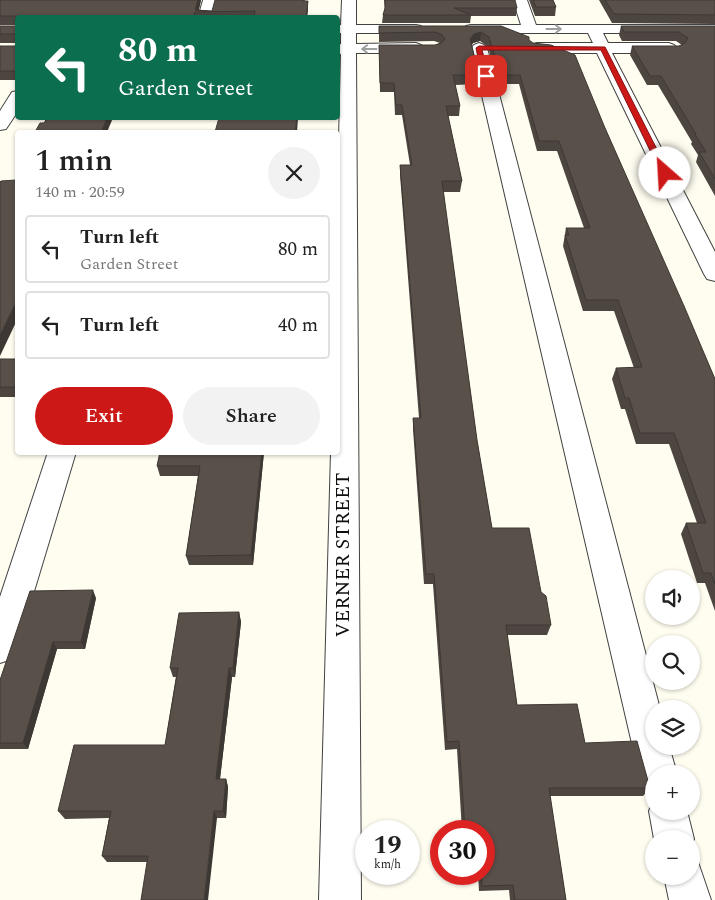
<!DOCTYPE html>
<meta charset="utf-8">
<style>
:root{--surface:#fff;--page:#f2f2f2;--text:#222;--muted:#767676;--line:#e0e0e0;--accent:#cd1818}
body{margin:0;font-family:Spectral,serif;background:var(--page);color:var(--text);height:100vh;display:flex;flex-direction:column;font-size:19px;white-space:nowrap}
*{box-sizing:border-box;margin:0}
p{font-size:16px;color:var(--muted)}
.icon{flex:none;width:28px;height:28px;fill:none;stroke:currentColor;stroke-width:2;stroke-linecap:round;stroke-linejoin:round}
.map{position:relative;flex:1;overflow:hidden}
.sheet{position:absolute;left:15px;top:130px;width:325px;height:325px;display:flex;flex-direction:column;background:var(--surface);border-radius:5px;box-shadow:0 1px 4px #0004}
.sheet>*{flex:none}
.guide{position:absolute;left:15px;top:15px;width:325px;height:105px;border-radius:5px;box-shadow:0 1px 4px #0004;background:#0b6e4f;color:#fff;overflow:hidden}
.tools{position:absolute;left:645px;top:570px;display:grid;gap:10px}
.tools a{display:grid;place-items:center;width:55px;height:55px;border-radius:50%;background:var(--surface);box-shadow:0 1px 4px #0004;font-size:25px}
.speed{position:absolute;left:355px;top:820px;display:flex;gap:10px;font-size:25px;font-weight:700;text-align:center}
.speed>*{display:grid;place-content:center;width:65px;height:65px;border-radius:50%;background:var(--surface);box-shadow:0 1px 4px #0004;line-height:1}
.speed small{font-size:12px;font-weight:400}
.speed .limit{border:8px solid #d22;background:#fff;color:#111}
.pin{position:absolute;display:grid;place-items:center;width:42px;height:42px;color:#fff;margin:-21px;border-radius:10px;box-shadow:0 2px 8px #0006}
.me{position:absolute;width:55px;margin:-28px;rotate:334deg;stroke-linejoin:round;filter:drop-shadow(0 0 4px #0008)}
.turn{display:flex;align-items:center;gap:18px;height:105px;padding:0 20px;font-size:22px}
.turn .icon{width:65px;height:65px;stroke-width:2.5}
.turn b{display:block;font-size:35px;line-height:42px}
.round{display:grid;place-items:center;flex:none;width:52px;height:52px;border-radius:26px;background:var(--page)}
.headline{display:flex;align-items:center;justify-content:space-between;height:85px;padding:0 20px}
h1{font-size:30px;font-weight:600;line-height:38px}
.primary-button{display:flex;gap:10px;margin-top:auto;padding:10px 20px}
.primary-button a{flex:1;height:58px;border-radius:30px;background:var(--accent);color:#fff;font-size:20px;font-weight:600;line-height:58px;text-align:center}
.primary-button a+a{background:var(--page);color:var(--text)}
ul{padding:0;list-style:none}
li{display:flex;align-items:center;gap:15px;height:68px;margin:0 10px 8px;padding:0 10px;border:2px solid var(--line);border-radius:5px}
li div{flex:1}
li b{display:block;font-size:19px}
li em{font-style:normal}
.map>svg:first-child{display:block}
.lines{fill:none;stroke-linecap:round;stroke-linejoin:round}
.minor-casing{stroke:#424242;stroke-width:2}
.minor{fill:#fff;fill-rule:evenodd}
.wall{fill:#4d4540}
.shaded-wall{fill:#3e3834}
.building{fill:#59504a;stroke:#3e3834}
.oneway{stroke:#9f9f9f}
.route{fill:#cd1818;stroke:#851010}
.labels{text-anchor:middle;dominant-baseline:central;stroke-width:5;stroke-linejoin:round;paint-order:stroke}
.street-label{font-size:20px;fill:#0f0f0f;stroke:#fff}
</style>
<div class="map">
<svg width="715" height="900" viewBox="0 0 715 900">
<rect width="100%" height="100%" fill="#fffdf0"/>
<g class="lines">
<g class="minor-casing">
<g id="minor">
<polygon points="203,0 217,0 212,18 198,18"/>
<polygon points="342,0 356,0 356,25 416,25 421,26 423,29 421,32 416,33 356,33 356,44 416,43 421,45 424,48 421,51 416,53 356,53 361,900 319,900 331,452 338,452 338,182 341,54 338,53 338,45 341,44 341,33 338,33 338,25 341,25"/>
<polygon points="513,0 527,0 536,25 715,25 715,33 603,33 608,43 669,43 674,45 677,48 674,51 669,53 612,53 715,252 715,281 707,279 704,274 597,53 537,53 532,51 529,48 532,45 537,43 593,43 588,33 471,33 466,32 464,29 466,26 471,25 521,25"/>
<polygon points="479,43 484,45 487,48 660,709 654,709 654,746 669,746 677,774 654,774 654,791 645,787 639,774 471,48 474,45"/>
<polygon points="18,91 18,111 6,129 0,130 0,111 12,92"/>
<polygon points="48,452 76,452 17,648 12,659 0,663 0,597"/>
<polygon points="654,799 654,811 687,811 694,839 691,845 691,839 654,839 649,811"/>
<polygon points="691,859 698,862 711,900 669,900 664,876 691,876"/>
</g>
</g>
<use href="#minor" class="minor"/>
</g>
<g class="wall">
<polygon points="0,0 201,0 199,10 212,11 305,0 305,1 308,1 308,10 307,18 18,18 18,80 0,80 0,46 16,46 16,43 0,43 0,26 17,26 17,25 0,25"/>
<polygon points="384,0 517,8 516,16 471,16 470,23 382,23 383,15 385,9"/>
<polygon points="529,0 553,0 556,7 555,16 535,16"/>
<polygon points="599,0 715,0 715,24 612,23"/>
<polygon points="379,26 501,26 529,40 605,128 715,379 715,611 705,583 697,583 681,534 686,523 697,523 669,444 636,444 625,409 621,409 612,379 616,368 634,368 614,311 583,311 563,246 566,228 584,228 557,151 537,151 519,84 498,84 488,47 480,41 473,43 472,45 479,75 478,84 455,85 460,106 459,116 448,116 462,181 460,192 443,192 477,440 492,528 541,592 551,625 547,635 507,635 517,705 585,743 650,788 643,796 550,796 566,900 510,900 509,890 479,891 478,874 484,874 484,831 462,831 457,749 445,750 433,584 424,584 413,429 413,418 419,418 400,175 400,165 410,165 402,115 395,115 394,92 380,92 379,45 435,45 440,43 434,41 379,42"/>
<polygon points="621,26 715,26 715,196 696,162 698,155 691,144 692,142 658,85 647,85 630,55 632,46 679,46 682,45 676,41 622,41 619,35"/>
<rect x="0" y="359" width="18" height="38"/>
<polygon points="160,452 264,452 253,565 189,565 186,556 198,476 160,476 157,466"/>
<polygon points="96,598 85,649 57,649 28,749 0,749 0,680"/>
<polygon points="239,612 241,622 235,677 232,677 220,779 226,779 228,787 226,818 217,818 147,862 107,862 102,856 109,818 65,819 58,811 165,745 176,677 173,677 170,668"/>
</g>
<g class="shaded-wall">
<polygon points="198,0 201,0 198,12 195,10"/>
<polygon points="308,1 307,18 306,18"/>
<polygon points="481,32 480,41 473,43 469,48 470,39 474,34"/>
<polygon points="107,118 113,118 107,132 101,132"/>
<polygon points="297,118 298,118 297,132 295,132"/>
<polygon points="18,298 18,318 0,356 0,335"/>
<polygon points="262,452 264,452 253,565 251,555"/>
<polygon points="93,590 96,598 85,649 81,642"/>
<polygon points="239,612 241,622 235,677 233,668"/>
<polygon points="53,642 57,649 28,749 23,743"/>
<polygon points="229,668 232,677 219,787 216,779"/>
<polygon points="226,779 228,787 226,818 223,811"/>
<polygon points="214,811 217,818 208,900 204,900"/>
</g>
<g class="building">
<polygon points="0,0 198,0 195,10 212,11 215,0 303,0 303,1 308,1 306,18 254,18 255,11 195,12 193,18 18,18 18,71 0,71 0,46 16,46 17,34 0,34 0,26 17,26 17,16 0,16"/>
<polygon points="385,0 515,0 517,8 454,8 471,15 383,15 385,8"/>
<polygon points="533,0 553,0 556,7 536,7"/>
<polygon points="605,0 715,0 715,15 614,14"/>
<polygon points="379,26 501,26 529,37 529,40 533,43 551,45 575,55 605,128 684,306 715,379 715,584 711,573 703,573 686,523 706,523 674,433 640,433 629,398 625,398 616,368 642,367 618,300 586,300 565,235 569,235 566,228 590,228 559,141 539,141 520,75 500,75 489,37 481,32 474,34 470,39 479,75 453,75 460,106 446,106 462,181 442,181 477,440 492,528 529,528 541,592 546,596 551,625 506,625 517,705 577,704 585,743 637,741 650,788 549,788 566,900 515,900 513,885 482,886 481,874 484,874 484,831 465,831 459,741 447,742 434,574 426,574 413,418 421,418 400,165 412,165 402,105 396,105 394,83 380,83 379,45 435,45 441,43 445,39 441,34 435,32 379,33"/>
<polygon points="621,26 715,26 715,179 699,152 706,152 695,134 696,134 661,76 650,76 632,46 679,46 685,43 688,38 679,32 624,32"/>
<polygon points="47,118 107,118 101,132 35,132 40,123 44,123"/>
<polygon points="219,118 297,118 295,132 215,132"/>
<polygon points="18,164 18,298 0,335 0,182 1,181 16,180 16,166"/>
<rect x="0" y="359" width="18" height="28"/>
<polygon points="160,452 262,452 251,555 186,556 200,466 157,466"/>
<polygon points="93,590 81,642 53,642 23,743 0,743 0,680 30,591"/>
<polygon points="239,612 233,668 229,668 216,779 226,779 223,811 214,811 204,900 141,900 148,856 102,856 111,811 58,811 74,745 165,745 178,668 170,668 179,613"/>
</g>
<defs><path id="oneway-shaft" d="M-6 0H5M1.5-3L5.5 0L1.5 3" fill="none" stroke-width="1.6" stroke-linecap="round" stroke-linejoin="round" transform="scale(1.25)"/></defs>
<g class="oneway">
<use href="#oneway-shaft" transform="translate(554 29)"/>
<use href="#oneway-shaft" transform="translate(369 49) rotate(180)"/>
</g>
<polygon class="route" points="479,46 605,47 669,173 665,175 661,173 601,50 482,50 489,76 486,78 482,76 476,48"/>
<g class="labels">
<g class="street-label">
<text transform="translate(343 555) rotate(-90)">VERNER STREET</text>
</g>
</g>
</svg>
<div class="tools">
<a><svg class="icon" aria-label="sound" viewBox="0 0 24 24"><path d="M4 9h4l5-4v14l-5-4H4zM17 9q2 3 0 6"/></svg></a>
<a><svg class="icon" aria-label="search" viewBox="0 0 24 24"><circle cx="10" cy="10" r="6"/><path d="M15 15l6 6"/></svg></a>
<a><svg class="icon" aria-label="layers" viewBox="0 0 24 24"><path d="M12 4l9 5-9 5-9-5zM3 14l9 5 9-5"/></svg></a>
<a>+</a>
<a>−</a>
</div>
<div class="speed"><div>19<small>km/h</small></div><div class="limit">30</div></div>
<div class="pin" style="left:486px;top:76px;background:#d93025"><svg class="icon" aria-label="arrive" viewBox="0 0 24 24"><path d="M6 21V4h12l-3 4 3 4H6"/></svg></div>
<svg class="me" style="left:665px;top:173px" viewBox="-20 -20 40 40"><circle r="19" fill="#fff"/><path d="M0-13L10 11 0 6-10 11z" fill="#cd1818"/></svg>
<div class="guide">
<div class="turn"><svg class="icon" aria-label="left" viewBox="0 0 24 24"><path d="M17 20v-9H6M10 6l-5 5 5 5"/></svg><div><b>80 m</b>Garden Street</div></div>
</div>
<section class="sheet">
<div class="headline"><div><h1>1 min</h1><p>140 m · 20:59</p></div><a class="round"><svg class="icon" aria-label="close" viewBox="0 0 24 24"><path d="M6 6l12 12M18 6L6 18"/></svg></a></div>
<ul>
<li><svg class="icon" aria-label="left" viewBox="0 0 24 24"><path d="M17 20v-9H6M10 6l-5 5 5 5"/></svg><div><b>Turn left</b><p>Garden Street</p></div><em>80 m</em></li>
<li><svg class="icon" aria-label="left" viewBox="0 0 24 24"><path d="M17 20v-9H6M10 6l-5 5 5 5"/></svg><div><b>Turn left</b></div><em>40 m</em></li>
</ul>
<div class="primary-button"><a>Exit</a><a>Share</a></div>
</section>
</div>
